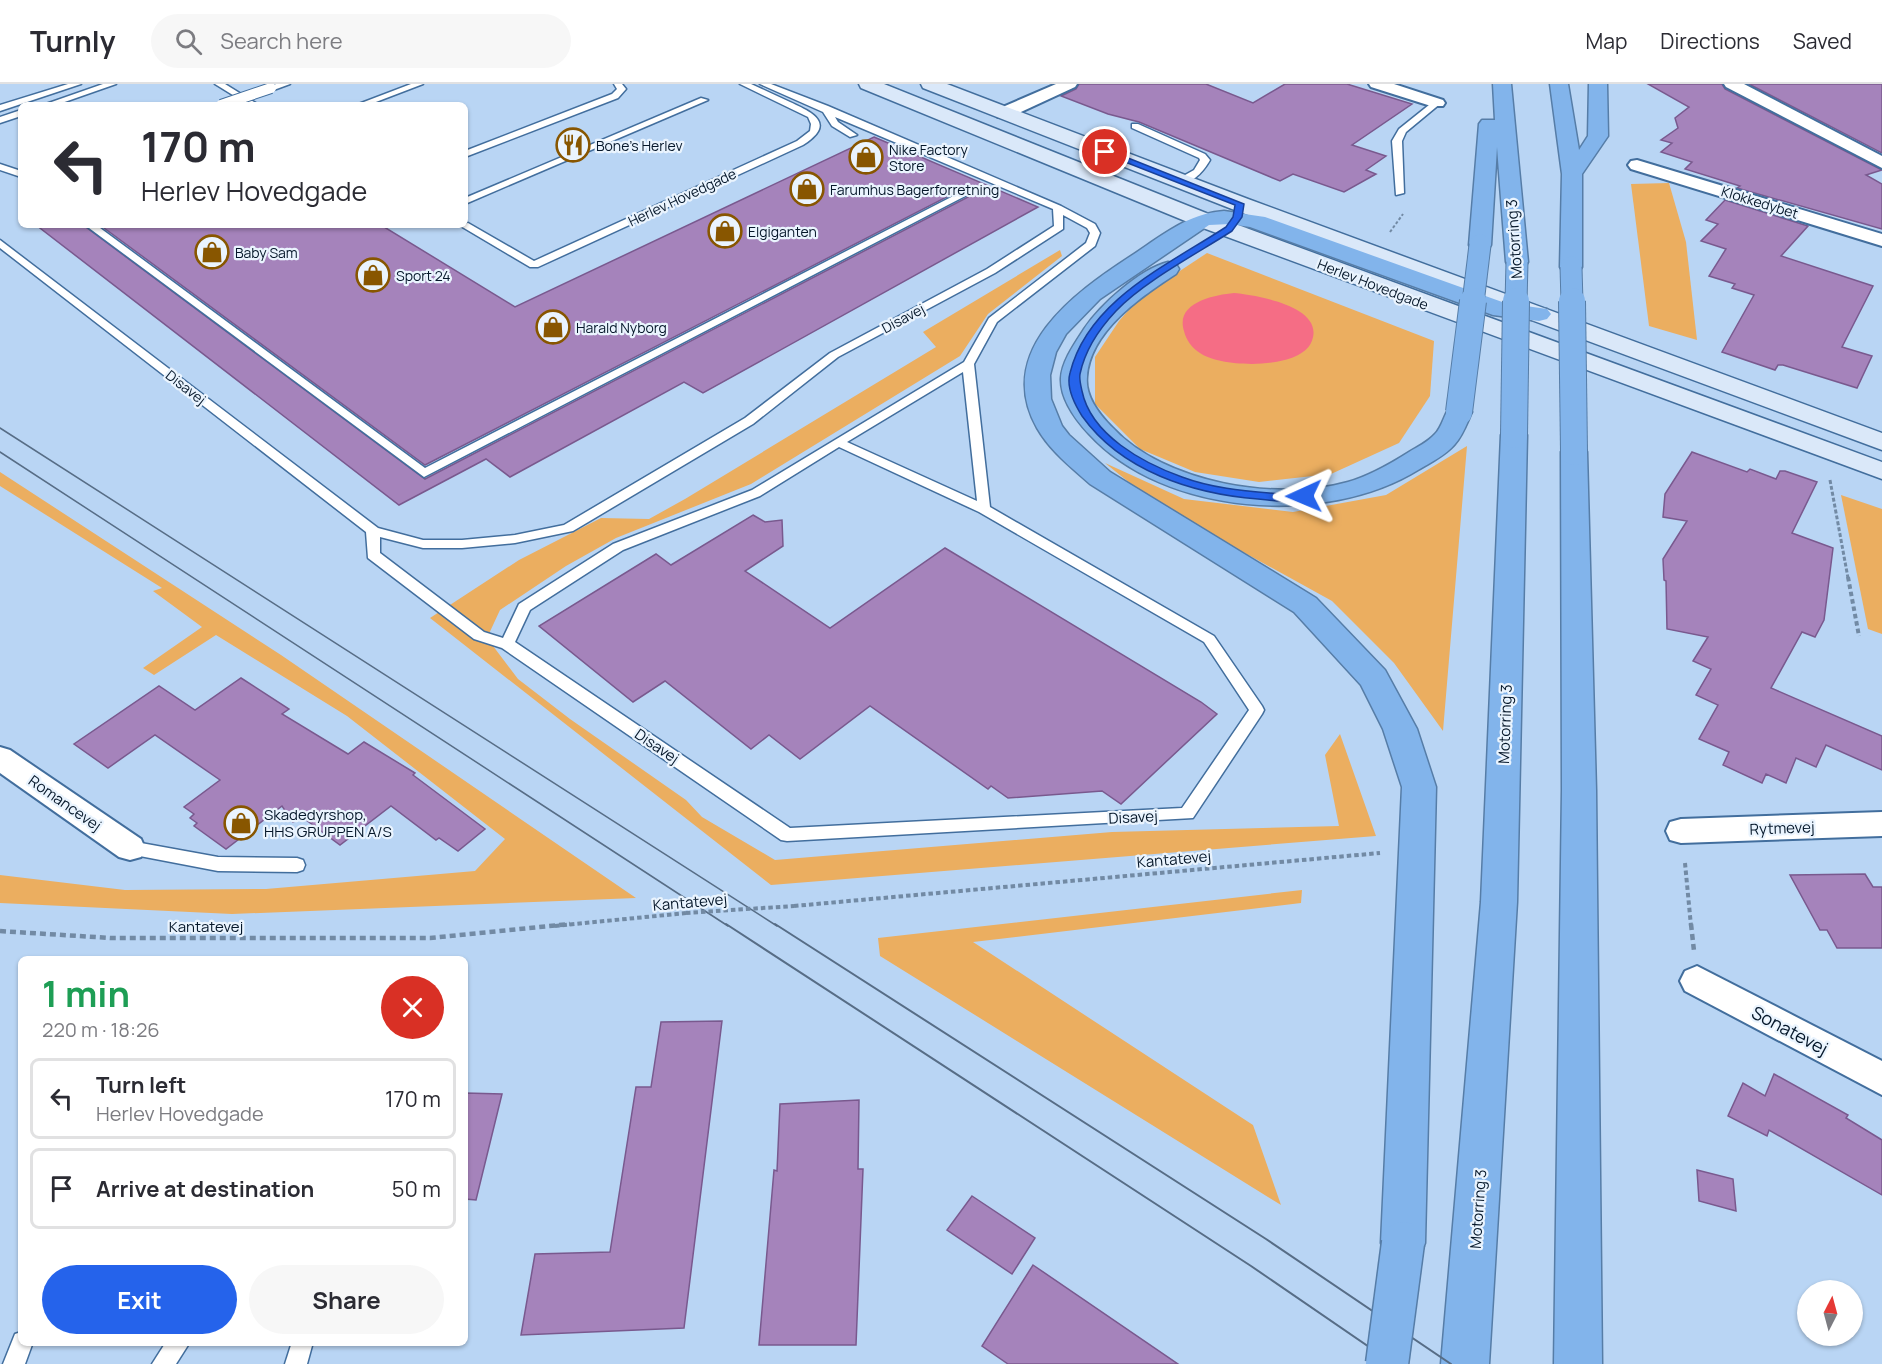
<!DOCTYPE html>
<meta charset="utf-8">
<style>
:root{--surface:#fff;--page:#f7f7f7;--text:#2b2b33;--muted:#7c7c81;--line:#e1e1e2;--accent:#2563eb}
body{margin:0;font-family:Manrope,sans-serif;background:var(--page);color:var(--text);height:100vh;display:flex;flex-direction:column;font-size:22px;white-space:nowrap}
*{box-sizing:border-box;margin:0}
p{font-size:20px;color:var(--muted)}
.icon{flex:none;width:33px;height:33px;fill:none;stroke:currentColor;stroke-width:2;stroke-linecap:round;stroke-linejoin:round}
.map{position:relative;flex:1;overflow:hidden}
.details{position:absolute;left:18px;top:872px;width:450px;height:390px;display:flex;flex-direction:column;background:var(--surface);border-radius:9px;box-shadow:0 2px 4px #0004}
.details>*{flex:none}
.guide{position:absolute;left:18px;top:18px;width:450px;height:126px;border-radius:9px;box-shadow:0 2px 4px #0004;background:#fff;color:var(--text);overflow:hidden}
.needle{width:39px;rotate:6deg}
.tools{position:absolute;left:1797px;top:1196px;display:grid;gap:12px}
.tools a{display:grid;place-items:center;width:66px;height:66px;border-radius:50%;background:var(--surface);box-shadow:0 2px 4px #0004;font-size:30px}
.pin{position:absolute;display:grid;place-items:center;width:51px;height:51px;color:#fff;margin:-26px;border:3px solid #fff;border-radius:50%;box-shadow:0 2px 6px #0007}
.me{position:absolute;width:66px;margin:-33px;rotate:269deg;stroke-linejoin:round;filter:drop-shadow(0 0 4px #0008)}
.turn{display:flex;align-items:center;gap:21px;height:126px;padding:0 24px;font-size:27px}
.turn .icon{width:78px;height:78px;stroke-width:2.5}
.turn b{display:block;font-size:42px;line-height:51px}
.round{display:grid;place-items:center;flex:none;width:63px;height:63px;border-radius:32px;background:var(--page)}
.summary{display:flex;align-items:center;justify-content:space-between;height:102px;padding:0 24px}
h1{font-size:36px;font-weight:700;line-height:45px;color:#1e9e55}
.button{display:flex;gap:12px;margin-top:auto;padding:12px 24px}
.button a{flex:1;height:69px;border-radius:36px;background:var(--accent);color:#fff;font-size:24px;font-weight:700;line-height:69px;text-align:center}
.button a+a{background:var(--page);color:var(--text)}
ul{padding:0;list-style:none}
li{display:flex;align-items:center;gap:18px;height:81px;margin:0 12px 9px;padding:0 12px;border:3px solid var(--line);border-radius:9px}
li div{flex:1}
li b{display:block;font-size:22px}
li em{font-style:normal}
header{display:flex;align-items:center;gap:36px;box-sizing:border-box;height:84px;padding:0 30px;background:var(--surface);border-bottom:2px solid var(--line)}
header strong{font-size:28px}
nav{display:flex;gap:33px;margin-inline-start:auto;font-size:21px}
.search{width:420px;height:54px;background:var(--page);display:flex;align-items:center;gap:15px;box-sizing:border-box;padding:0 21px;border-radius:33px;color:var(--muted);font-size:22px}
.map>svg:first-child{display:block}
.green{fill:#ebae60}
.water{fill:#f56d85}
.building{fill:#a583bb;stroke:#79598e;stroke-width:1.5}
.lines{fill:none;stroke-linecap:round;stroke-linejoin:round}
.service-casing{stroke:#426e9d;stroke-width:3}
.minor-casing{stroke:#426e9d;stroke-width:4}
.secondary-casing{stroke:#426e9d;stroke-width:3}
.motorway-casing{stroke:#567da7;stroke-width:3}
.path-far3{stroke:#728aa4;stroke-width:2;stroke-dasharray:3 2;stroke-linecap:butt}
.path-far2{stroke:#728aa4;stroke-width:3;stroke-dasharray:4 2;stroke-linecap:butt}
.path-far1{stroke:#728aa4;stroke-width:4;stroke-dasharray:4.5 3;stroke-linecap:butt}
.path{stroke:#728aa4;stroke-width:4.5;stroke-dasharray:6 4;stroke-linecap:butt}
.service{fill:#fff;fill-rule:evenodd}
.minor{fill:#fff;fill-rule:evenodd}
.secondary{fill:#dae8f9;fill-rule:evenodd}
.motorway{fill:#82b4eb;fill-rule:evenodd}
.tram-far1{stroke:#576d86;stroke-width:1.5}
.tram{stroke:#576d86;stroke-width:2}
.service-bridge-casing{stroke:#426e9d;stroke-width:12;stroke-linecap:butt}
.motorway-bridge-far2-casing{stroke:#567da7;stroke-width:23;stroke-linecap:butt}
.motorway-bridge-far1-casing{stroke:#567da7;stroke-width:28;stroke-linecap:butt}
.motorway-bridge-casing{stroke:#567da7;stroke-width:45;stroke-linecap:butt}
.path-bridge{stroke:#728aa4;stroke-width:4;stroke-dasharray:4.5 3;stroke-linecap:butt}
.service-bridge{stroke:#fff;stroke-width:10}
.motorway-bridge-far2{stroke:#82b4eb;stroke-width:21}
.motorway-bridge-far1{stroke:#82b4eb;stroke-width:26}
.motorway-bridge{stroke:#82b4eb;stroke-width:42}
.route{fill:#2563eb;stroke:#184099;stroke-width:1.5}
.labels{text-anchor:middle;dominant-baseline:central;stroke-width:4.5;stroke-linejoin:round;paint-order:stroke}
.far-poi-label{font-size:14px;fill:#05172a;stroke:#eaf4fe;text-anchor:start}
.far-street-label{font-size:14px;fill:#05172a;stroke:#eaf4fe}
.street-label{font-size:15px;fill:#05172a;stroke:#eaf4fe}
.poi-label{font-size:15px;fill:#05172a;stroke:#eaf4fe;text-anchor:start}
.near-street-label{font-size:18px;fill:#05172a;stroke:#eaf4fe}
</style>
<header>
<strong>Turnly</strong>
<div class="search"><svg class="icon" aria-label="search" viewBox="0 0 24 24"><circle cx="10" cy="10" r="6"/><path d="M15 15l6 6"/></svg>Search here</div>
<nav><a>Map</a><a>Directions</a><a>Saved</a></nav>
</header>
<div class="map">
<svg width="1882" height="1280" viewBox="0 0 1882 1280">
<rect width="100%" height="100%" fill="#b9d5f4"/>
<g class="green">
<polygon points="1669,99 1686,158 1697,256 1649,242 1631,100"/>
<polygon points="1060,166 1062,172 988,230 960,272 751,400 616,454 566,482 500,526 487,554 518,595 570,635 686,716 702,733 775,776 1112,748 1339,742 1325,671 1340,650 1376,752 771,801 430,534 519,476 601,434 649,435 685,415 936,263 923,248"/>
<polygon points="1207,169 1434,257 1430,312 1399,359 1331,390 1259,398 1195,388 1140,365 1095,320 1095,273 1119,237 1139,214"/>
<polygon points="1467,362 1443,647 1394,579 1332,517 1156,420 1105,379 1184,415 1293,428 1386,411"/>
<polygon points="0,388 281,571 636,814 232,830 0,819 0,791 125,806 266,805 475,787 505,755 347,632 216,551 154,591 143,584 202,543 153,507 162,504 0,402"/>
<polygon points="1841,411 1882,425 1882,550 1868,545"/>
<polygon points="1302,806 1301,819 973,858 1253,1041 1281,1121 880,872 878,854"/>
</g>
<path class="water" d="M1234,209c21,2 94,13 77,50 -13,27 -90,25 -111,10 -8,-5 -14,-13 -16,-22 -9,-28 29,-36 50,-38z"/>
<g class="building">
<polygon points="1079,0 1206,0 1253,19 1285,0 1347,0 1412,20 1352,61 1386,72 1366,86 1376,90 1344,108 1293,90 1280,97 1139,38 1108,30 1061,12 1076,5"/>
<polygon points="1648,0 1722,0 1725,5 1882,86 1866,91 1882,100 1882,145 1737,104 1740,102 1685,85 1692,78 1661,68 1672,59 1661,56 1678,44 1675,34 1689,23"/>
<polygon points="1749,0 1882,0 1882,69"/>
<polygon points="874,53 1038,123 703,309 684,298 510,393 486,375 399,421 36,141 83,141 425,395 972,111 973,108 962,105 425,381 100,141 381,141 515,223"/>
<polygon points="1725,116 1808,142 1781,172 1873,202 1842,263 1872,272 1857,304 1783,281 1778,281 1775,286 1722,268 1754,211 1732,204 1735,200 1709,192 1726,165 1701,157 1718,140 1706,136"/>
<polygon points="1692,368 1747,388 1750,385 1776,395 1780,387 1785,387 1817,398 1792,449 1833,464 1824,536 1815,553 1802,548 1771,604 1882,652 1882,686 1826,661 1816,683 1796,674 1786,699 1766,690 1762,699 1723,681 1729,668 1699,655 1718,621 1696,611 1711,585 1693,577 1708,553 1667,545 1666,497 1664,496 1663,475 1687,437 1663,433 1665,410"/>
<polygon points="753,431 765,438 782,436 783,462 745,487 830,544 945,464 1201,618 1217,630 1121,720 1102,707 1008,714 991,702 988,705 870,622 800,675 769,651 751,665 665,597 633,618 539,542 656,470 671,481"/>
<polygon points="241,594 289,625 282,630 348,670 364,658 415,689 413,691 485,745 458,767 439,754 436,756 391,722 340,761 302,733 293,738 282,722 226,765 194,742 197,739 190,734 194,730 184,723 220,696 155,651 108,684 74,660 159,602 195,626"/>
<polygon points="1865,790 1873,803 1882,803 1882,864 1837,864 1827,846 1820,846 1790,791"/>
<polygon points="722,937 684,1244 521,1251 535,1170 610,1168 636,1003 651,1003 661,938"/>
<polygon points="1774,990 1848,1031 1846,1034 1882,1056 1882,1111 1769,1046 1767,1052 1728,1032 1743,999 1765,1012"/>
<polygon points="465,1009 502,1010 476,1116 465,1115"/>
<polygon points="859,1016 858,1085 863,1085 856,1261 759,1261 774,1086 777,1087 780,1020"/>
<polygon points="1697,1086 1733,1095 1736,1127 1699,1117"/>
<polygon points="972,1112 1035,1154 1012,1190 947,1146"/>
<polygon points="1033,1181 1178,1280 1008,1280 982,1262"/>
</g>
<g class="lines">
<g class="service-casing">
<g id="service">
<polygon points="68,0 81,0 0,27 0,21"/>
<polygon points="103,0 116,0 56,21 43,21"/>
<polygon points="215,0 225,0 259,21 249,21"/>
<polygon points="276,0 290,0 271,7 267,4"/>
<polygon points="411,0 423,0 368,21 356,21"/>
<polygon points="614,0 622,0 626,5 618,14 465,73 465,67 612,10 617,5"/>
<path d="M740,0h11c13,6 26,12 39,18 24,11 46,22 13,43l-265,122h-8l-71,-42 9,-2 66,38 263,-120 13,-10 1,-7 -3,-7z"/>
<path d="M760,0h11l57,22 233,100 34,18 5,9 -5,13 -98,76 -23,42 16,143 224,129 48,70 2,4 -2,4 -69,104 -406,23 -6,-1 -279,-192 -28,-9 -106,-81 -2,-26 -366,-284v-8l378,288 45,12h39l53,-5 49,-10 181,-107 85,-65 157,-84 67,-43 -1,-17 -218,-92 3,5 19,13 -7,2 -18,-11 -9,-14zM1063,131l24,13 3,5 -4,10 -97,75 -25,44 -212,128 -139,54 -94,60 -16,34 -19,-6 -104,-79v-16l43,11h39l53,-5 58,-12 180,-107 85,-67 157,-84 68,-44zM963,288l14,129 -130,-59zM839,363l140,65 225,130 45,68 -67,98 -392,20 -275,-186 15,-32 93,-60 137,-54z"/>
<polygon points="701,14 708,16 465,120 465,114"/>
<polygon points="1434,17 1441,19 1406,48 1402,57 1404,109 1396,111 1392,57 1399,45"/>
<polygon points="21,26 21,32 0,39 0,33"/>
<path d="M1132,40h6l67,30 5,6c-7,12 -17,24 -32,23v-4l16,-9 6,-10 -1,-2 -67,-30z"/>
<polygon points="0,80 21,87 21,93 0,86"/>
<polygon points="963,107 971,109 424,393 85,141 96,141 425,384"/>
<polygon points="130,757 218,773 297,774 303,776 305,781 303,786 297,788 218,787 124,769 122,764 124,759"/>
<polygon points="21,1248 21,1258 33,1258 25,1280 3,1280 15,1250"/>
<polygon points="166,1258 190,1258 176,1280 152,1280"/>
<polygon points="292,1258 313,1258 307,1280 285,1280"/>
</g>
</g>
<g class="minor-casing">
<g id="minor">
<polygon points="1056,0 1077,0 1075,3 1010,33 998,33 996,29 998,25"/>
<polygon points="1369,0 1394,0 1443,16 1445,19 1443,22 1431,22 1371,3"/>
<polygon points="1724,0 1744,0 1882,72 1882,84 1726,3"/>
<polygon points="1637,76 1882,150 1882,162 1631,85 1628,81 1631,77"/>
<polygon points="0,663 10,666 141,755 145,764 141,773 130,776 119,773 0,689"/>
<polygon points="1882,728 1882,752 1681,759 1670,756 1666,747 1670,738 1681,735"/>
<polygon points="1697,882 1882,977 1882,1011 1685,907 1680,897 1685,887"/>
</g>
</g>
<g class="secondary-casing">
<g id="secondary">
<polygon points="859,0 884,0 1211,131 1882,378 1882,395 1195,141 861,4"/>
<polygon points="921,0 947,0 1248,115 1882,349 1882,366 1232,125 923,4"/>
</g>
</g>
<g class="motorway-casing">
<g id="motorway">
<polygon points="1493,0 1511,0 1528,178 1525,183 1517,185 1509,183 1506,178 1497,63 1491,161 1488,166 1480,168 1472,166 1469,161 1479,40 1482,36 1495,36"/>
<polygon points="1550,0 1568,0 1579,66 1588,52 1589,0 1607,0 1608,52 1582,90 1582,183 1579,188 1571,190 1563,188 1560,183 1562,90"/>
<path d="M1224,127l41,6 240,86 42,6 4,5 -4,5 -8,2 -46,-6 -243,-88 -20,-3 -21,1 -109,74 -34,35 -10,18 -6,23 1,24 11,27 7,9 41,37 206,126 69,72 32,59 19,58 -11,456 -6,16 -16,6 -16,-6 -6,-16 21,-456 -19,-58 -22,-44 -67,-73 -204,-128c-19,-17 -40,-33 -53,-56 -43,-77 37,-135 94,-172 29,-19 57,-43 93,-45z"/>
<path d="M1168,178l8,2 3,5 -3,5c-34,22 -86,57 -89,103 -2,20 13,38 26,51 51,55 164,74 235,54 21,-6 42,-18 61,-30 8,-5 19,-10 26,-18 7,-7 9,-19 15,-28l9,-2 9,2 4,6c-5,11 -9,23 -17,32 -9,11 -25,19 -37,26 -92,57 -254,46 -329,-36 -13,-14 -29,-35 -28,-56 1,-17 14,-35 23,-49 16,-24 56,-60 84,-67z"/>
<polygon points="1514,343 1523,345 1527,351 1517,818 1489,1280 1441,1280 1481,818 1501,351 1505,345"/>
<polygon points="1574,360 1584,362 1587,368 1596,706 1602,1280 1554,1280 1562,706 1561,368 1564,362"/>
</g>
</g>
<polyline class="path-far3" points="1390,148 1403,130"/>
<polyline class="path-far2" points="1830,396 1848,494"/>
<g class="path-far1">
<polyline points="1848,493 1859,552"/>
<polyline points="1685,779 1691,842"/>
<polyline points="794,822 1380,769"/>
<polyline points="555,842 686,829"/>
</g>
<g class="path">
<polyline points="1691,840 1694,867"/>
<polyline points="0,847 110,854 430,854 570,840"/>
</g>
<use href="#service" class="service"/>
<use href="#minor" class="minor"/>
<use href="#secondary" class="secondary"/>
<use href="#motorway" class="motorway"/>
<g class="tram-far1">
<polyline points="0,344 777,842"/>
<polyline points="0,368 728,842"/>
</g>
<g class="tram">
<polyline points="726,840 1251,1182 1394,1280"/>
<polyline points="775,840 1266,1155 1451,1280"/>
</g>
<g class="service-bridge-casing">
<polyline id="service-bridge" points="221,21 271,4"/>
</g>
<g class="motorway-bridge-far2-casing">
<g id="motorway-bridge-far2">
<polyline points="1571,183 1572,219"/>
<polyline points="1473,219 1480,161"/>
<polyline points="1516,219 1517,178"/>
</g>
</g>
<g class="motorway-bridge-far1-casing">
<g id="motorway-bridge-far1">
<polyline points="1572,217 1574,368"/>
<polyline points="1459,328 1473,217"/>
<polyline points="1514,351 1516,217"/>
</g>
</g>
<g class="motorway-bridge-casing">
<polyline id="motorway-bridge" points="1387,1280 1403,1159"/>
</g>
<polyline class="path-bridge" points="686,829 794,822"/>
<use href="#service-bridge" class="service-bridge"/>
<use href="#motorway-bridge-far2" class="motorway-bridge-far2"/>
<use href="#motorway-bridge-far1" class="motorway-bridge-far1"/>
<use href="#motorway-bridge" class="motorway-bridge"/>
</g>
<path class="route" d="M1102,66h6l136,54 -2,13 -10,14c-34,22 -89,51 -116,80 -17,18 -31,39 -36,63 -1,5 1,12 2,17 9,44 61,72 100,86 32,12 65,14 99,17 9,1 18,-2 27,0v5c-16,4 -33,2 -50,0 -65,-5 -137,-28 -176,-83 -7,-11 -16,-29 -12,-43 18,-73 98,-108 156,-146l7,-10 2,-12 -133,-52z"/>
<defs>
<g id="restaurant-ring" transform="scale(1.725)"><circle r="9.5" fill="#eaf4fe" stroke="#885600" stroke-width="1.5"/><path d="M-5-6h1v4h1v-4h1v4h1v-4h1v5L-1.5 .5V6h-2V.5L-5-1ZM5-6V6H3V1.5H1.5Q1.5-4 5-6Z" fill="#885600"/></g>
<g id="shop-ring" transform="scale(1.725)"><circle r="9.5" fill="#eaf4fe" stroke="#885600" stroke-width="1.5"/><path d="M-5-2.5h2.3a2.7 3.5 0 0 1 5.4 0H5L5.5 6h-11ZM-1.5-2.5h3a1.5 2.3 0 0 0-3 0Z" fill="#885600"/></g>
</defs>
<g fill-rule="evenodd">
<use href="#restaurant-ring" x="573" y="61"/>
<use href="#shop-ring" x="866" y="73"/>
<use href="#shop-ring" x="807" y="105"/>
<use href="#shop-ring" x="725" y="147"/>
<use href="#shop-ring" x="212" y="168"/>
<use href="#shop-ring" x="373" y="191"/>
<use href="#shop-ring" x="553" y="243"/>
<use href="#shop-ring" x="241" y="739"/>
</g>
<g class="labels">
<g class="far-poi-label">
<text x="596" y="61">Bone's Herlev</text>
<text x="889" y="65">Nike Factory<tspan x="889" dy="16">Store</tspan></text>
<text x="830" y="105">Farumhus Bagerforretning</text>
<text x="748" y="147">Elgiganten</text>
<text x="235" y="168">Baby Sam</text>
<text x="396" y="191">Sport 24</text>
<text x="576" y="243">Harald Nyborg</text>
</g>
<g class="far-street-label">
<text transform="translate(682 113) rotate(-25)">Herlev Hovedgade</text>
<text transform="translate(1760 118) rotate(17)">Klokkedybet</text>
<text transform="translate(1373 200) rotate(21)">Herlev Hovedgade</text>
<text transform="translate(903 234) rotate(-28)">Disavej</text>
<text transform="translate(186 303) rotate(38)">Disavej</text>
</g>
<g class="street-label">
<text transform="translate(1514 155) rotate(-94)">Motorring 3</text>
<text transform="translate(1505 640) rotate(-88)">Motorring 3</text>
<text transform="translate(657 662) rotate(34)">Disavej</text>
<text transform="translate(65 719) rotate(35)">Romancevej</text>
<text transform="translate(1133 733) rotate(-3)">Disavej</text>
<text transform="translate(1782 744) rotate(-2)">Rytmevej</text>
<text transform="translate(1174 775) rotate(-5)">Kantatevej</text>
<text transform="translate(690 818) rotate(-5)">Kantatevej</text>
<text x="206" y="842">Kantatevej</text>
<text transform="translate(1478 1125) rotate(-86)">Motorring 3</text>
</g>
<g class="poi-label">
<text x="264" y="730">Skadedyrshop,<tspan x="264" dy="17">HHS GRUPPEN A/S</tspan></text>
</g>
<g class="near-street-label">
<text transform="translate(1790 946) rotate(28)">Sonatevej</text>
</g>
</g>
</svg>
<div class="tools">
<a><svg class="needle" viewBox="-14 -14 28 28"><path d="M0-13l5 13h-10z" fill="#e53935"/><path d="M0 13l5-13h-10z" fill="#7c7c81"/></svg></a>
</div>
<div class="pin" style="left:1105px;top:68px;background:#d93025"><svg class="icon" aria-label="arrive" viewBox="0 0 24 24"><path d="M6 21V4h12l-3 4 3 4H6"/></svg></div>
<svg class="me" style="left:1304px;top:412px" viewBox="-20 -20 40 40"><path d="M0-17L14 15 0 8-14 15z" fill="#2563eb" stroke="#fff" stroke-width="4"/></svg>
<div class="guide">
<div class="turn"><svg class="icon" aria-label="left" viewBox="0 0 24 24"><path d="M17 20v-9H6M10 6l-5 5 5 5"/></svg><div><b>170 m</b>Herlev Hovedgade</div></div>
</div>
<section class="details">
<div class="summary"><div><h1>1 min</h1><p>220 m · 18:26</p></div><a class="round" style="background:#d93025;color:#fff"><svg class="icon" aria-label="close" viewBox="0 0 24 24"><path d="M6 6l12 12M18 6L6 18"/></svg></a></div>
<ul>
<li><svg class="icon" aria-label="left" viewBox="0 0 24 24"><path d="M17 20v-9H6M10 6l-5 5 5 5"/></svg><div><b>Turn left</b><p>Herlev Hovedgade</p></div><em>170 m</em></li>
<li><svg class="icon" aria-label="arrive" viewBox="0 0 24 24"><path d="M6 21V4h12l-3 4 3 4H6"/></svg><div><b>Arrive at destination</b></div><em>50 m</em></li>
</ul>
<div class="button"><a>Exit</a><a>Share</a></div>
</section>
</div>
